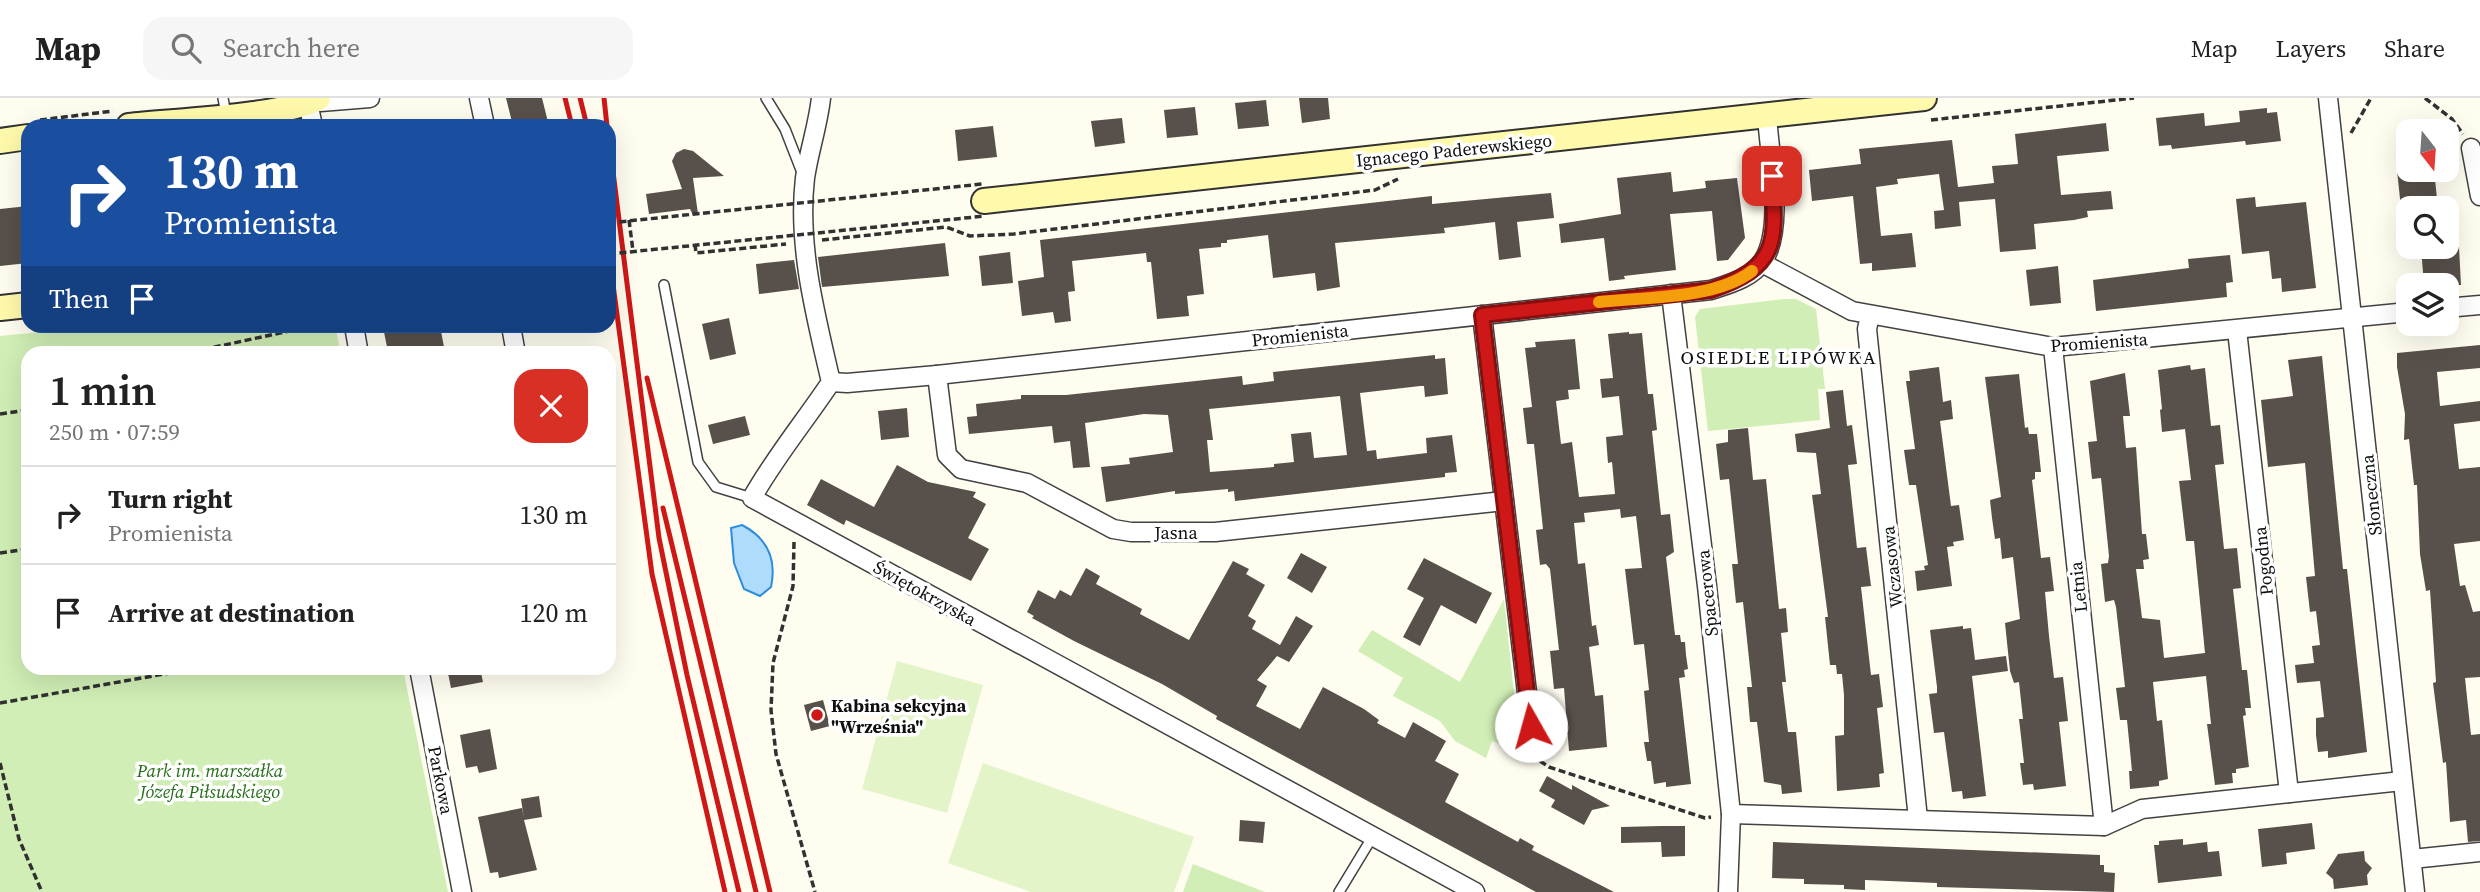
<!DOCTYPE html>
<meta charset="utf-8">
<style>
:root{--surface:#fff;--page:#f6f6f6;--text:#222;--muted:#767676;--line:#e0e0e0}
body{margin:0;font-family:"Source Serif 4",serif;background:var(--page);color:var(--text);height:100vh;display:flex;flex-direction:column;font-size:26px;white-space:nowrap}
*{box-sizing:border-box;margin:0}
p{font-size:23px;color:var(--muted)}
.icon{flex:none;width:38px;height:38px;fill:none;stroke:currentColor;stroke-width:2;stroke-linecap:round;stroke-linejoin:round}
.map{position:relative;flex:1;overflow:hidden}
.side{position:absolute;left:21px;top:248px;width:595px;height:329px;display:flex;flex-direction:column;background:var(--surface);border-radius:21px;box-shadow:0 7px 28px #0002}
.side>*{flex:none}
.top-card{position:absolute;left:21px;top:21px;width:595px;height:214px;border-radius:21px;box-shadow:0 7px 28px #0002;background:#1a4fa0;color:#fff;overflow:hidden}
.needle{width:46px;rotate:163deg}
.tools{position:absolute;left:2396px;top:21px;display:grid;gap:14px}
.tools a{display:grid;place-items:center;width:63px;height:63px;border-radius:14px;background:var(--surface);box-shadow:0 7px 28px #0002;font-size:35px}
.pin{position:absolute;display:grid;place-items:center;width:60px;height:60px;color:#fff;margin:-30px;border-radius:14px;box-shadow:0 4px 10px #0006}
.me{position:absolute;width:77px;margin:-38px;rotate:353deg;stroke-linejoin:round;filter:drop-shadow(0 0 5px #0008)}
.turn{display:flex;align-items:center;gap:24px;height:147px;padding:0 28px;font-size:32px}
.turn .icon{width:91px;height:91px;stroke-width:2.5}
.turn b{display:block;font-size:49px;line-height:60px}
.then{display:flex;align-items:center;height:66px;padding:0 28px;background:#0003;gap:14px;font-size:26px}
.round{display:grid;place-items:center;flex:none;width:74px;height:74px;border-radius:21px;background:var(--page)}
.summary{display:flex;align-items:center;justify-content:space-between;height:119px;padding:0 28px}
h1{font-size:42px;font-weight:600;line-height:52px}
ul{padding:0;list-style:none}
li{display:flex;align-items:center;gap:21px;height:98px;padding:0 28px;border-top:2px solid var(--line)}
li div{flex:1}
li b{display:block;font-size:26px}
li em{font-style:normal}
header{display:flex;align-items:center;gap:42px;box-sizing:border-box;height:98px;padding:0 35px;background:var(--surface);border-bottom:2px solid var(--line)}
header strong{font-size:33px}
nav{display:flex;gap:38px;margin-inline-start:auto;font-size:24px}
.search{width:490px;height:63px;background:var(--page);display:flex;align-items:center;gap:18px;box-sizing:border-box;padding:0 24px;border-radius:21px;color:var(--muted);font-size:26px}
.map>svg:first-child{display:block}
.green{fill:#d0eeb5}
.pitch{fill:#e3f4c8}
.water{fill:#afdbfc;stroke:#2e8ddb;stroke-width:2}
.building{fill:#58504a;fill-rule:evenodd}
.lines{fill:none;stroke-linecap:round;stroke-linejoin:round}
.lane-casing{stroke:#424242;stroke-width:12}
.street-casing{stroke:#424242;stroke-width:21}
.secondary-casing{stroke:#313131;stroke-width:28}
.path{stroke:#313131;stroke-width:3.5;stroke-dasharray:7 3.5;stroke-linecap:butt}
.lane{stroke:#fff;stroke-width:9}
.street{stroke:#fff;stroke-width:18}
.secondary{stroke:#fffaab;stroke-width:24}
.rail{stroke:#ce1817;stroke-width:5}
.path-bridge{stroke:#313131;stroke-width:3.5;stroke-dasharray:7 3.5;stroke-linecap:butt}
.route-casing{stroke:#86100f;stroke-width:18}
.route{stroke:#ce1817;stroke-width:12}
.slow{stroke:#f59e0b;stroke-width:12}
.poi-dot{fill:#ce1817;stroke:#fff;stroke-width:2.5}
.labels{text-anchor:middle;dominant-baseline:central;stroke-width:7;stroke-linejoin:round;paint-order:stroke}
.street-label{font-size:18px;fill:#0f0f0f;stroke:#fff}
.poi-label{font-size:18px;font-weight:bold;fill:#0f0f0f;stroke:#fff;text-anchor:start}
.park-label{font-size:18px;font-style:italic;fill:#256e17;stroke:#fff}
.neighbourhood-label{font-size:19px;letter-spacing:2px;fill:#0f0f0f;stroke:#fff}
</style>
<header>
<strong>Map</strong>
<div class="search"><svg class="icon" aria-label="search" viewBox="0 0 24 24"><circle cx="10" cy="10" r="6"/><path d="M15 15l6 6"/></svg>Search here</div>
<nav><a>Map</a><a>Layers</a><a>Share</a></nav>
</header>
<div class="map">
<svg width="2480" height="794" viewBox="0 0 2480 794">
<rect width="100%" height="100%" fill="#fffdf0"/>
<g class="green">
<polygon points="1784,201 1796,201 1816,211 1825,291 1818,291 1820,322 1708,333 1695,219 1700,211"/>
<polygon points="101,228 335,228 341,255 28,256 28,570 403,571 448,794 0,794 0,238"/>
<polygon points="1504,501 1515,605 1520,613 1506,648 1492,643 1486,660 1455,643 1440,623 1393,598 1403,580 1358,553 1372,532 1460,584"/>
<polygon points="1193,766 1265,794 1183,794"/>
</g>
<g class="pitch">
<polygon points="897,563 983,587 947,715 862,691"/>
<polygon points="983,665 1194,739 1174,794 1031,794 948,765"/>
</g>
<path class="water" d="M742,427c25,13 35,34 29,62l-11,9 -16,-7 -10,-26 -3,-35z"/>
<g class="building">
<polygon points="506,0 542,0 549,28 513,28"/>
<polygon points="1299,0 1328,0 1330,21 1302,25"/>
<polygon points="1266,2 1269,28 1238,31 1235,5"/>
<polygon points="1195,9 1198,37 1167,40 1164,12"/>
<polygon points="2267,10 2267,15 2277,14 2281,43 2246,47 2245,43 2172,51 2171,47 2159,48 2156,20 2204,15 2205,28 2240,24 2239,13"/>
<polygon points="1122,20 1125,45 1095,49 1091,23"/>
<polygon points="2106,25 2109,53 2057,58 2061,97 2111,93 2113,111 2087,113 2088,119 2074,122 2034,126 2036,151 2000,154 1995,101 1959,104 1961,128 1935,131 1934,113 1944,112 1939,76 1897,81 1898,86 1876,89 1881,138 1912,135 1916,169 1872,173 1872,165 1860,166 1853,98 1812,103 1809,72 1861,66 1859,51 1952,42 1958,89 1994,85 1992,68 2018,66 2015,36"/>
<polygon points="993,28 997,59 958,63 955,32"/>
<polygon points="684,51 693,53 724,78 693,80 698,116 693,117 690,111 649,116 646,96 682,91 672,63 676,55"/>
<polygon points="2397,72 2434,72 2438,110 2401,110"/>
<polygon points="1671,74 1673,94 1706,90 1705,83 1737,80 1745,140 1728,162 1717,163 1712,113 1670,116 1676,172 1624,178 1625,181 1609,183 1604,140 1561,145 1559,126 1621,116 1617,80"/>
<polygon points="1551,95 1554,120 1517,124 1521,159 1499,162 1495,124 1444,130 1445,135 1335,145 1340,189 1317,193 1315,175 1273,180 1268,137 1227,142 1227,145 1221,145 1221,149 1199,151 1204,196 1187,198 1189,218 1157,221 1151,164 1147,164 1146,155 1072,163 1075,193 1068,194 1071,223 1055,225 1053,214 1022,218 1018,183 1044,179 1040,142 1432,98 1432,106"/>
<polygon points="2255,99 2256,109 2306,104 2316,190 2282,194 2281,180 2272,181 2269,153 2242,156 2236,101"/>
<polygon points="28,108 28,165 0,168 0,111"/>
<polygon points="945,145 949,178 822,189 818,159"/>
<polygon points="2421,149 2459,149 2461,187 2424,187"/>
<polygon points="1010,154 1013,185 982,188 979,158"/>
<polygon points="2230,157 2233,184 2226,185 2227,199 2096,213 2093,182 2189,170 2188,161"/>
<polygon points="794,162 799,191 759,196 756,166"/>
<polygon points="2058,168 2061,205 2030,208 2026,172"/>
<polygon points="729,220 736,256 710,262 702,226"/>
<polygon points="392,228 440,228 444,249 397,256 395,248 387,249 384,234 392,232"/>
<polygon points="1629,234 1629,236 1642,235 1648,296 1653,296 1657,332 1652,333 1661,417 1670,416 1674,454 1666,459 1675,537 1680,537 1681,544 1685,544 1686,557 1688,571 1684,572 1685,579 1679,580 1691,686 1666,689 1666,684 1654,686 1651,663 1647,663 1644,644 1649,644 1644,593 1649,592 1644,546 1634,547 1625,471 1642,470 1636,418 1621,420 1620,411 1584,415 1585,424 1574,425 1578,466 1585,465 1592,528 1596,527 1599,547 1589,549 1595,598 1603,597 1607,649 1569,653 1564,590 1554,591 1550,553 1559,552 1550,471 1546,466 1540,467 1536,432 1543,431 1534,346 1527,346 1523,310 1532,309 1525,250 1536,249 1535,244 1575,241 1580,291 1568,292 1569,301 1556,303 1561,346 1572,344 1579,399 1615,396 1612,364 1608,365 1606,339 1623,337 1619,298 1602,300 1600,281 1613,280 1608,236"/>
<polygon points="2480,247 2480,270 2437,274 2440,308 2480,303 2480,323 2454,326 2459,371 2480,369 2480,443 2454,446 2460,488 2465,487 2473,514 2480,513 2480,579 2465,580 2471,637 2480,636 2480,743 2468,744 2466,722 2450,724 2446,664 2443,665 2433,585 2436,584 2430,492 2426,493 2420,456 2417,387 2414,387 2409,341 2404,342 2405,316 2397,269 2397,255"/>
<path d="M1435,257v4l10,-1 3,36 -23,3 -1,-11h-4l-60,7 7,58 9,-1 1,9 50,-6 -1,-15 26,-3 5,37 -12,1v4l-210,24 -1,-10 -6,1v-3l-53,5v-3l-69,11 -5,-35 29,-3 -1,-6 44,-6 -5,-37 -24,-1 -59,9 5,44 -17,1 -3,-27 -16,2 -2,-17 -83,8 -2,-17 10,-1 -1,-12 45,-5v-4h45l176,-19 1,9 31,-4 -1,-9zM1340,298l7,59 -33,3 -3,-26 -20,2 3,28 -20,2v3l-64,5 -3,-32h6l-4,-31z"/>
<polygon points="2322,258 2343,471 2347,471 2367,654 2328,660 2328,653 2318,654 2316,637 2316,620 2324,619 2320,583 2297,585 2295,567 2314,565 2312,548 2320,547 2316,513 2310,514 2306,479 2315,478 2305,365 2268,369 2261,302 2293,298 2288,262"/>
<polygon points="2190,267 2191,272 2205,270 2211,328 2220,327 2224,366 2215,367 2224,451 2237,450 2241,490 2233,491 2242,572 2247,572 2251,610 2245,610 2246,617 2243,618 2249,669 2236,671 2236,675 2232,675 2233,685 2215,687 2207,626 2211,626 2206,578 2153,584 2157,623 2162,622 2168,681 2159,683 2159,688 2130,691 2129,673 2132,673 2127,622 2120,622 2116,590 2125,589 2116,509 2114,502 2105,504 2101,466 2108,465 2109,458 2101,380 2092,381 2088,344 2097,343 2090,283 2125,275 2130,318 2123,318 2126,350 2136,349 2142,436 2146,436 2149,461 2143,462 2144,471 2136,471 2142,520 2160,522 2164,560 2205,555 2194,443 2186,443 2179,383 2191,382 2185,331 2162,334 2160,312 2162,311 2158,272"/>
<polygon points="1939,269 1943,304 1951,302 1953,321 1940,323 1951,408 1959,407 1964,442 1953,444 1954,448 1947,449 1952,488 1917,493 1915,473 1925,472 1924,468 1928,467 1916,387 1909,387 1904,352 1915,351 1906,283 1910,283 1909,273"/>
<polygon points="2019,276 2025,330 2028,329 2029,336 2037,336 2041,374 2035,374 2035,381 2032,382 2041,460 2050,459 2054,493 2045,494 2049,538 2054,580 2063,579 2068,623 2059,624 2066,688 2034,692 2033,686 2023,687 2020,665 2024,665 2019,621 2023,621 2019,584 2014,585 2010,573 2005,525 2020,521 2013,459 2002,461 2000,440 1995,441 1992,420 1990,402 2001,399 1985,279"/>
<polygon points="1843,292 1847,328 1852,327 1857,366 1848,367 1857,450 1866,449 1871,488 1861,489 1871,577 1879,576 1883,609 1877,610 1884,675 1879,676 1880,689 1837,693 1835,638 1844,637 1844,597 1842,576 1837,576 1836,567 1830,567 1825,519 1828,519 1812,397 1821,396 1816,355 1797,354 1795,336 1830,330 1826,294"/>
<polygon points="907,310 909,339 881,342 878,313"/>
<polygon points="745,318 750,337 713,346 708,327"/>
<polygon points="1748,330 1753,382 1766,381 1779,511 1786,510 1788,534 1781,535 1786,584 1782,584 1788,634 1796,634 1802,694 1782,696 1781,687 1764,684 1757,624 1750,624 1747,589 1752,589 1743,504 1736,505 1732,466 1738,466 1729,381 1720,382 1716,346 1728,344 1728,332"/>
<polygon points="897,367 928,384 976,394 973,399 986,406 968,440 989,451 971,483 846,422 844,427 807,407 821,381 874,409"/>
<polygon points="1301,455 1327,469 1312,495 1287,480"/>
<polygon points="1424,460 1492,495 1476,526 1441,507 1420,548 1403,539 1424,500 1407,491"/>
<polygon points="1233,463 1249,471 1246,476 1265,487 1248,518 1256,523 1252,531 1280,547 1296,518 1313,528 1289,564 1277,558 1257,582 1267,588 1256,608 1300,631 1323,589 1364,611 1379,622 1377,625 1405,640 1413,624 1446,643 1435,663 1459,676 1445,704 1518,744 1520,740 1534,748 1532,752 1614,794 1536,794 1216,621 1217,618 1162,586 1074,543 1032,520 1034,518 1027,514 1038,492 1055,501 1060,492 1071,498 1086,470 1100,478 1096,486 1142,511 1140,516 1189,542"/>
<polygon points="1963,528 1963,531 1971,530 1975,562 2006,558 2008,573 1972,578 1986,698 1963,701 1962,693 1952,694 1944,634 1934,635 1929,596 1937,595 1937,589 1930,532"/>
<polygon points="447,570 480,570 483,584 451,590"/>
<polygon points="823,602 830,628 811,633 804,607"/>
<polygon points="490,631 497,671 479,675 477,668 466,670 460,637"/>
<polygon points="1547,678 1572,692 1572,687 1610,708 1592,712 1584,727 1551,709 1555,702 1539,693"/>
<polygon points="539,698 542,719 524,722 537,772 499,780 498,774 490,775 478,719 522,710 524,721 521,701"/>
<polygon points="1240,722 1265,724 1263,745 1239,743"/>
<polygon points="2312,725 2315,751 2286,755 2287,766 2262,769 2258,731"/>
<polygon points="1661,728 1685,728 1685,758 1662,759 1661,744 1621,745 1621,729"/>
<polygon points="2183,741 2183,747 2207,744 2208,754 2219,753 2222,778 2158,785 2154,747 2159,747 2159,743"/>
<polygon points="1773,744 2100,757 2100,767 2104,767 2104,774 2115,775 2114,794 1937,789 1937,785 1865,782 1865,792 1844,791 1844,787 1804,786 1804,781 1772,780"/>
<polygon points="2364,753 2365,763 2372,770 2367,777 2368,787 2334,791 2333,781 2326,775 2338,756"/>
</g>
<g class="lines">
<g class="lane-casing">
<g id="lane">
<polyline points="223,0 226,17"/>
<polyline points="766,0 785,31 803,77"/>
<polyline points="664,187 698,364 716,389 752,400"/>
<polyline points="1339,794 1373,738"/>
</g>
</g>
<g class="street-casing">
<g id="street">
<polyline points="479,0 485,28"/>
<path d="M821,0c-3,27 -12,53 -16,80 -8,68 11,139 26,204 -26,39 -56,75 -79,116l723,394"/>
<polyline points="2328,0 2415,794"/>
<polyline points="313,28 308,5 370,0"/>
<polyline points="2471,50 2480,98"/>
<polyline points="1762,165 1852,213 2053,249 2408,214"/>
<polyline points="1671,196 1707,488 1731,716 1728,794"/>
<polyline points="2446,210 2480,207"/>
<polyline points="1482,217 1531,628 1524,652"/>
<polyline points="1870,218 1867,231 1918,721"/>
<polyline points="354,228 359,256"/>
<polyline points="511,228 516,256"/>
<polyline points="2237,232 2289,695"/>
<polyline points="2053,249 2104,728"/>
<polyline points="937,277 947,357 961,371 1027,385 1113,431 1131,434 1215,434 1504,403"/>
<path d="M831,284l16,1 90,-8 774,-85c18,-6 41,-12 52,-29 22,-34 6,-106 4,-146"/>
<polyline points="419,570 462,794"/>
<polyline points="1731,716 2104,728 2142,711 2402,683"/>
<polyline points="2412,761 2480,754"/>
</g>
</g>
<g class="secondary-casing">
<g id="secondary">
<path d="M129,28c45,-5 154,-9 189,-28"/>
<polyline points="0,43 28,39"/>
<polyline points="984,103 1924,0"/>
<polyline points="0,210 28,207"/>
</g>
</g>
<g class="path">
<polyline points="2425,0 2452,21 2463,36"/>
<polyline points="40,22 113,13"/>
<polyline points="1931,22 2134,0"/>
<polyline points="2351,35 2371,0"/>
<polyline points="629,122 633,153"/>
<polyline points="822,142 946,129 970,138 1014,136 1375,92 1398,81"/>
<polyline points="695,146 696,155 786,146"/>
<polyline points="183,256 312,228"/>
<polyline points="0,316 28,312"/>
<polyline points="794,444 793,488 773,565 771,612 776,656 815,794"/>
<polyline points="0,455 28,451"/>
<polyline points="0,605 198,570"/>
<polyline points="1540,663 1549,669 1705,720 1711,719"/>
<polyline points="0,665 19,741 42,794"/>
</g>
<use href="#lane" class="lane"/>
<use href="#street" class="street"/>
<use href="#secondary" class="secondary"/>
<g class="rail">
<polyline points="565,0 572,28"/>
<polyline points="580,0 587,28"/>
<polyline points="604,0 607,28"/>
<polyline points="609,42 659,440 687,577 739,794"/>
<polyline points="609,157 652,476 725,794"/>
<polyline points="647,280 770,794"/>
<polyline points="663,410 756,794"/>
</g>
<g class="path-bridge">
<polyline points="609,125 982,86"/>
<polyline points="609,156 985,118"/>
</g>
</g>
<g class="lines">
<g class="route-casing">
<path id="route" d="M1531,628l-49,-411 229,-25c69,-24 65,-48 61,-114"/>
</g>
<use href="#route" class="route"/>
<path class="slow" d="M1599,204c45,-5 118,-3 153,-31"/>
</g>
<circle class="poi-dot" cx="817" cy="617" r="7"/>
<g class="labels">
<g class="street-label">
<text transform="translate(1454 52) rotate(-6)">Ignacego Paderewskiego</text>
<text transform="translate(1300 237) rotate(-6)">Promienista</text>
<text transform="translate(2099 244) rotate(-4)">Promienista</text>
<text transform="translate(2371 397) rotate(-96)">Słoneczna</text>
<text x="1176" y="434">Jasna</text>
<text transform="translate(2263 463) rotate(-96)">Pogodna</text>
<text transform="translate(1892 469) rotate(-96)">Wczasowa</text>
<text transform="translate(2078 489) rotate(-96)">Letnia</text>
<text transform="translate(925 495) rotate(29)">Świętokrzyska</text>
<text transform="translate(1707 495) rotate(-96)">Spacerowa</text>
<text transform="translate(441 682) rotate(79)">Parkowa</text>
</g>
<g class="poi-label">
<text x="831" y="607">Kabina sekcyjna<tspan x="831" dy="21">"Września"</tspan></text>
</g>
<g class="park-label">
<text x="210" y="672">Park im. marszałka<tspan x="210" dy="21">Józefa Piłsudskiego</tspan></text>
</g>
<g class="neighbourhood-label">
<text x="1779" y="259">OSIEDLE LIPÓWKA</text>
</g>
</g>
</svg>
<div class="tools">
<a><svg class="needle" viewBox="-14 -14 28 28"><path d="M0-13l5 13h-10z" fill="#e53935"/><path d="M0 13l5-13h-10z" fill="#767676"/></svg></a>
<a><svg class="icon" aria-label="search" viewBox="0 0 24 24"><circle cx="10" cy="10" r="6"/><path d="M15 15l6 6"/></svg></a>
<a><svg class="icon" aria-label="layers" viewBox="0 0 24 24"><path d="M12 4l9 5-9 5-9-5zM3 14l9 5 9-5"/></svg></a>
</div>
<div class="pin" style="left:1772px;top:78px;background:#d93025"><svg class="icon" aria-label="arrive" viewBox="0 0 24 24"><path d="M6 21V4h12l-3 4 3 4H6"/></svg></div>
<svg class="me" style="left:1531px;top:628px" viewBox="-20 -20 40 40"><circle r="19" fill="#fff"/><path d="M0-13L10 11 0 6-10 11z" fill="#ce1817"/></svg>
<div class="top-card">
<div class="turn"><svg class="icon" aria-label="right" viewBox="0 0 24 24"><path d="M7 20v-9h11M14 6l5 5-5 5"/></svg><div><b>130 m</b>Promienista</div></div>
<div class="then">Then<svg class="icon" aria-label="arrive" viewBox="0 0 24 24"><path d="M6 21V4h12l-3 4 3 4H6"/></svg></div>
</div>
<section class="side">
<div class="summary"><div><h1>1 min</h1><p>250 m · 07:59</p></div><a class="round" style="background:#d93025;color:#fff"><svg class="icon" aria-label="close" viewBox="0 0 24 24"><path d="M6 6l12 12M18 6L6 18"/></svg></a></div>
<ul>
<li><svg class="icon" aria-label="right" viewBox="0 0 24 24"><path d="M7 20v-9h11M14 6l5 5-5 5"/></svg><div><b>Turn right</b><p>Promienista</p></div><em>130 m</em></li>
<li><svg class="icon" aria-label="arrive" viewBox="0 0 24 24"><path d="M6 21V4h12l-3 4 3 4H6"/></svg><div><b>Arrive at destination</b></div><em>120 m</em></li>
</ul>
</section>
</div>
